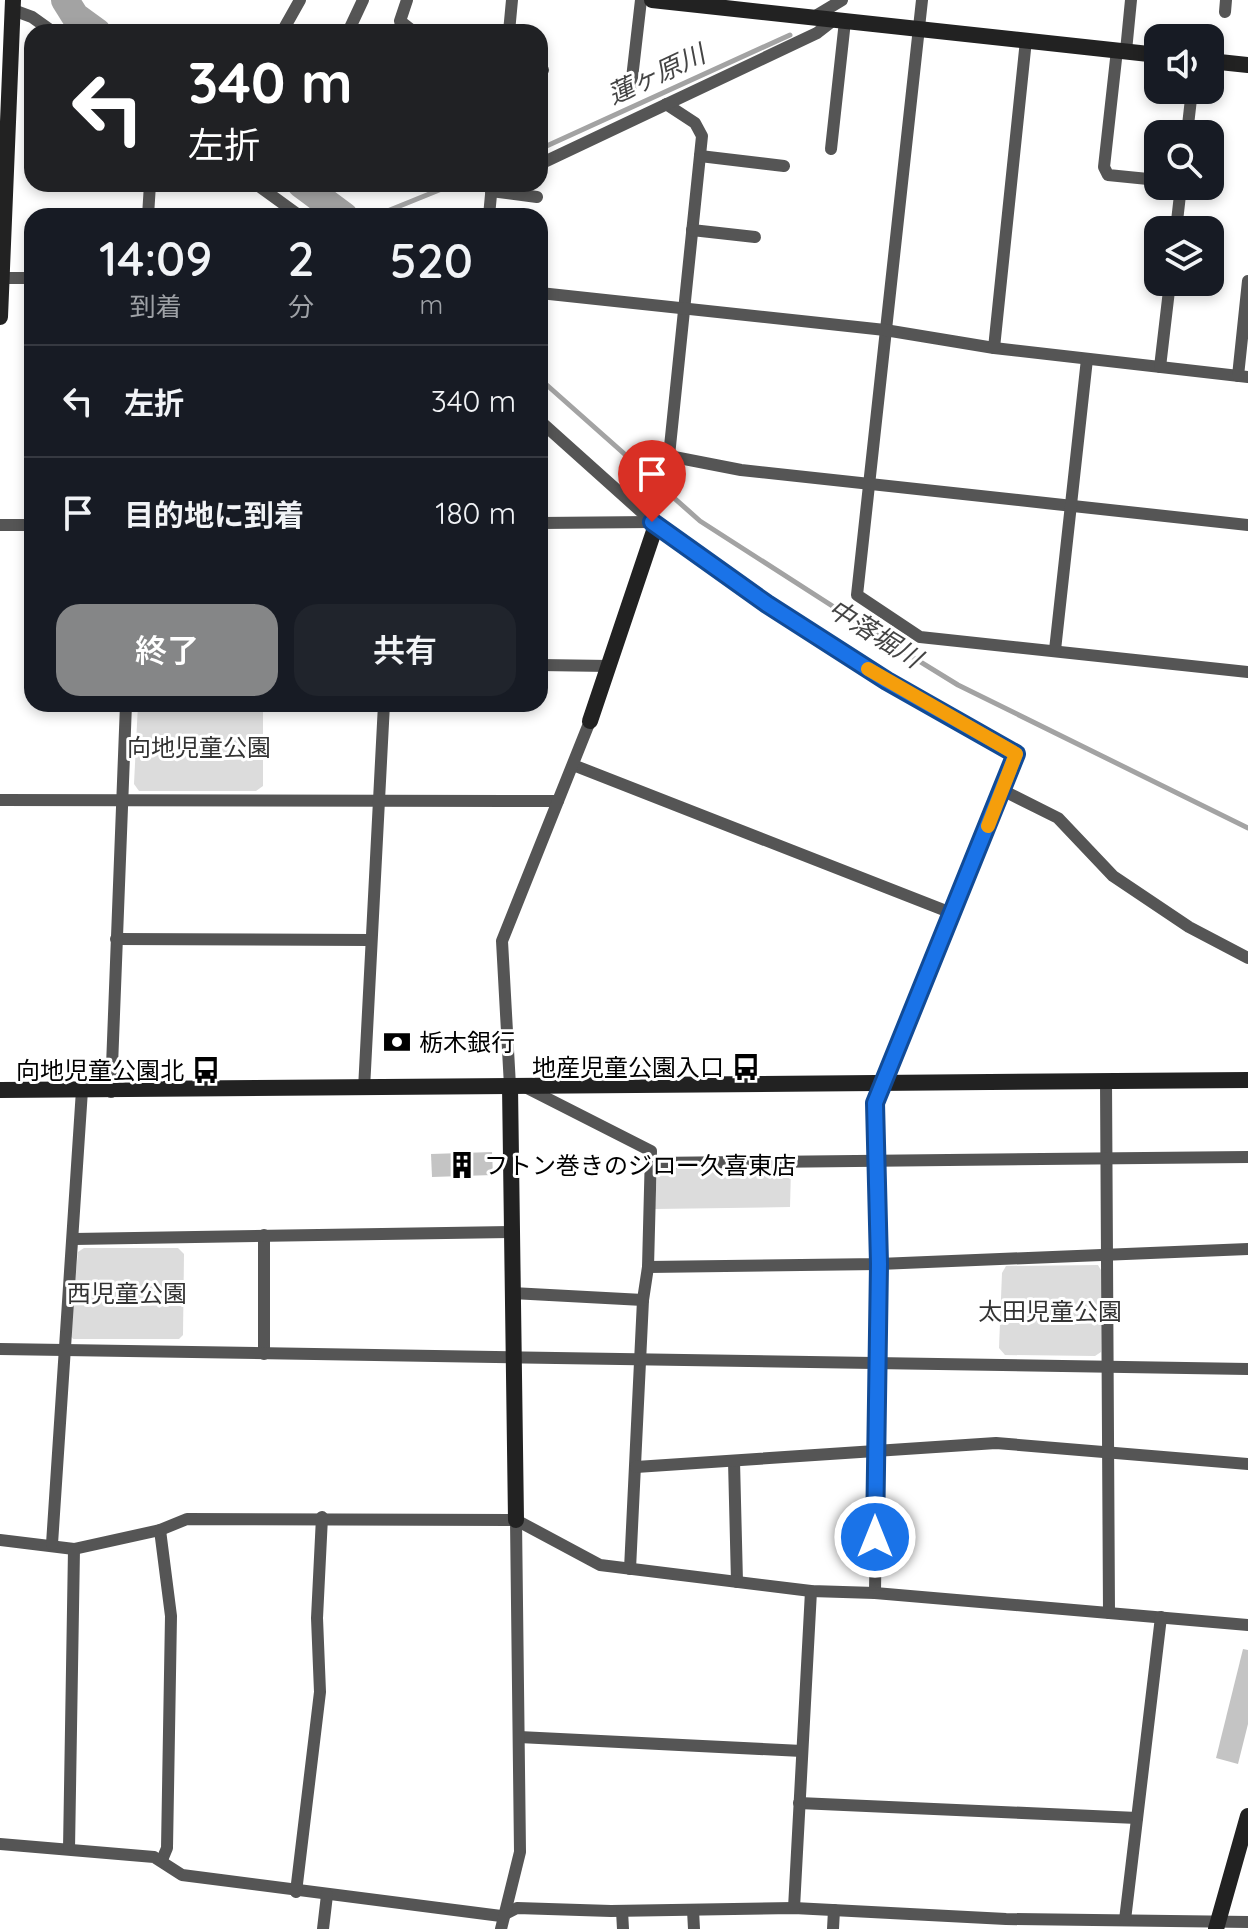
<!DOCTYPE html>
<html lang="ja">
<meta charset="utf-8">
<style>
:root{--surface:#171b24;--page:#20242c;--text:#f1f3f6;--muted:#9ea1a6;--line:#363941;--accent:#858687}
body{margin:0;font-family:Quicksand,"Noto Sans JP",sans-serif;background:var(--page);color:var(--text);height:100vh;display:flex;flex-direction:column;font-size:30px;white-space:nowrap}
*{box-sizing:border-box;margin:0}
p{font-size:26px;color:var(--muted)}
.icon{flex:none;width:44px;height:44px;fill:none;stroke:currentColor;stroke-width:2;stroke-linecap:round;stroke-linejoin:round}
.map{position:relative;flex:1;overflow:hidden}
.sheet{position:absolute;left:24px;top:208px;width:524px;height:504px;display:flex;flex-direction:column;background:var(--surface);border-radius:24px;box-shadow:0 4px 12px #0003}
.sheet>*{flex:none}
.banner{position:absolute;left:24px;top:24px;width:524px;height:168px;border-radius:24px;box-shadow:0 4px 12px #0003;background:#202124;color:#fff;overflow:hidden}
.fabs{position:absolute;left:1144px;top:24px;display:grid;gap:16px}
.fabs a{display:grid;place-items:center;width:80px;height:80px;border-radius:16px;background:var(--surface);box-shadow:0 4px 12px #0003;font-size:40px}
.pin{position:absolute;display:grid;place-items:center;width:68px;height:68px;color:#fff;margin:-82px -34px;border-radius:50% 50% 50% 0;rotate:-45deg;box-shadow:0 0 8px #0007}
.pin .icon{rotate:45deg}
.me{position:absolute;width:88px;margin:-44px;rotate:0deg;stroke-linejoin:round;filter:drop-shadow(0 0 6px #0008)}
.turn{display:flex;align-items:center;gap:28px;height:168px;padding:0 32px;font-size:36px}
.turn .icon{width:104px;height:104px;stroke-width:2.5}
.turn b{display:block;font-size:56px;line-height:68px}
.eta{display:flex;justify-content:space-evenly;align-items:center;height:136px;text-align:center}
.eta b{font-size:48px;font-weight:600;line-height:56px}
.button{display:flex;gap:16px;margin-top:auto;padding:16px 32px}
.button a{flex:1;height:92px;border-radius:24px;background:var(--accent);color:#fff;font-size:32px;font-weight:600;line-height:92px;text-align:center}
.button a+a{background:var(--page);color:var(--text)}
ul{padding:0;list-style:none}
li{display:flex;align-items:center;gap:24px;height:112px;padding:0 32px;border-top:2px solid var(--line)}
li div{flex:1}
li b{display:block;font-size:30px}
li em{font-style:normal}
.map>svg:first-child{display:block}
.green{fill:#dcdcdc}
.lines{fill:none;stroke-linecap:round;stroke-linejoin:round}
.stream{stroke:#a3a3a3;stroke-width:5}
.river{stroke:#a3a3a3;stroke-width:28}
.building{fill:#c4c4c4}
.street{stroke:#555;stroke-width:12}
.secondary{stroke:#222;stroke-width:16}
.route-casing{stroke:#114b97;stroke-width:20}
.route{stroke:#1a73e8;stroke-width:14}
.slow{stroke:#f59e0b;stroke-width:14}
.labels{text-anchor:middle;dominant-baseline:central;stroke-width:6;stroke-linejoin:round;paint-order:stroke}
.park-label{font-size:24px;fill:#333;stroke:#fff}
.poi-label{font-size:24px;fill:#000;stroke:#fff;text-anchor:start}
.water-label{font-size:26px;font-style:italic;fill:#444;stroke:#fff}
</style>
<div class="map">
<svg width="1248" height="1929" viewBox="0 0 1248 1929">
<rect width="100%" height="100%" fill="#fff"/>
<g class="green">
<polygon points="138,704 263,704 263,786 256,791 139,791 134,784"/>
<polygon points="791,1168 790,1207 655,1209 657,1172 666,1169"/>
<polygon points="84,1248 178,1248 184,1254 183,1335 179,1339 73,1339 70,1335 78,1252"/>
<polygon points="1098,1265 1102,1272 1101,1352 1095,1356 1005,1355 999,1348 1002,1273 1006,1266"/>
</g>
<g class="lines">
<g class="stream">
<polyline points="540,149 790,35"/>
<polyline points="375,216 454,184"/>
<polyline points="540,379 700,521 893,645 958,685 1248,828"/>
</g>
<g class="river">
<polyline points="65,0 75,16 97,32"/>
<polyline points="301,184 344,216"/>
</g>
</g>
<g class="building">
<polygon points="492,1152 493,1175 432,1177 431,1154"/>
<polygon points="1243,1649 1248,1650 1248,1724 1238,1764 1216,1758"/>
</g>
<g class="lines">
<g class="street">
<polyline points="407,0 400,21 414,32"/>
<polyline points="922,0 857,595 920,637 1248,672"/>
<polyline points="13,10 32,17 53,32"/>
<polyline points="1225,12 1226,0"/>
<polyline points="814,17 842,0"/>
<polyline points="282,32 300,0"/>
<polyline points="348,32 363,0"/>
<polyline points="509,32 512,0"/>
<polyline points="1117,50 1104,167 1108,175 1158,180"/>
<polyline points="1126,51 1131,0"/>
<polyline points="540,69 543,70"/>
<polyline points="631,87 641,0"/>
<polyline points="666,104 695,123 702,136 669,456 741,470 1248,525"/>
<polyline points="1187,134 1192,90"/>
<polyline points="831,149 845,21"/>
<polyline points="700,156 784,166"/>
<polyline points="540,164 817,33 835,19"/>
<polyline points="256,184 300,216"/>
<polyline points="491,191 537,197"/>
<polyline points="148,216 150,184"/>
<polyline points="489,216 492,184"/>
<polyline points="692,230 755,237"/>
<polyline points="1176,230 1181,186"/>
<polyline points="0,278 32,278"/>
<polyline points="540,293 885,330 994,348 1248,377"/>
<polyline points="994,348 1026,40"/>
<polyline points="1160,367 1170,282"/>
<polyline points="1238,376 1248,281"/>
<polyline points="540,421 656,525 767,604 887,681 1016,754 875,1103 879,1264 875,1593"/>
<polyline points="540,523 652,522"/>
<polyline points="0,525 32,525"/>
<polyline points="1055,650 1087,359"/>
<polyline points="540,665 609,666"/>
<polyline points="573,765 954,914"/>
<polyline points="1002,790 1058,818 1113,876 1189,927 1248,958"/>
<polyline points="0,800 558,801"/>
<polyline points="116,939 371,940"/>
<polyline points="1106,1081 1109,1613"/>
<polyline points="510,1086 502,941 590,721"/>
<polyline points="525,1087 651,1151 648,1267 643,1300 630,1569"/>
<polyline points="364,1089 384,704"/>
<polyline points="111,1092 126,704"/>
<polyline points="651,1163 1248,1157"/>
<polyline points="264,1235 264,1354"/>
<polyline points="74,1239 511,1232"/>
<polyline points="648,1267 879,1264 1248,1249"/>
<polyline points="512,1293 643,1300"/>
<polyline points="0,1349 1248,1369"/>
<polyline points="734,1461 737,1582"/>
<polyline points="636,1467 996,1443 1248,1464"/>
<polyline points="160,1530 171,1616 167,1848 162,1860"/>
<polyline points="0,1540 74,1549 160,1530 187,1519 516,1520 600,1565 811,1591 875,1593 1248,1625"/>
<polyline points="52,1544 82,1090"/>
<polyline points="519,1737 802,1751"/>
<polyline points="799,1803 1137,1818"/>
<polyline points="0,1844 154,1857 182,1875 501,1916 517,1908 611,1911 794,1908 1006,1919 1248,1922"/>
<polyline points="69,1849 74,1549"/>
<polyline points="296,1892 320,1692 317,1618 322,1517"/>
<polyline points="794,1908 811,1591"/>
<polyline points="693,1910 694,1929"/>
<polyline points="622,1911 623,1929"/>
<polyline points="1125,1920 1161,1617"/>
<polyline points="323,1929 327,1895"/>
<polyline points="501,1929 520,1852 516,1520"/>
<polyline points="833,1929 834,1910"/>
</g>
<g class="secondary">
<polyline points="652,0 1158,55"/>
<polyline points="1210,61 1248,65"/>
<polyline points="0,317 13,0"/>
<polyline points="590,721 656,525"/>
<polyline points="510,1086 516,1520"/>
<polyline points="0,1090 1248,1080"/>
<polyline points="1216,1929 1248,1816"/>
</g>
</g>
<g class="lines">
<g class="route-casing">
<polyline id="route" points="652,522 767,604 887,681 1016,754 875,1103 879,1264 875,1537"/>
</g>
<use href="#route" class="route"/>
<polyline class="slow" points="868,669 1016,754 988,826"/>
</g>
<defs>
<g id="bank-bare" transform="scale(2.16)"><path d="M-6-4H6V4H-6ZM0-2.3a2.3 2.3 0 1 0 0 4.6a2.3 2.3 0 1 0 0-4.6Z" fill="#000" stroke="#fff" stroke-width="2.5" paint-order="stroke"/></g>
<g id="bus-bare" transform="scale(2.16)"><path d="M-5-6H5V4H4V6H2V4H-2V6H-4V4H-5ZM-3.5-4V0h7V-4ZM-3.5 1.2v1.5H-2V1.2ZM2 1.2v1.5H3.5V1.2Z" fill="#000" stroke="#fff" stroke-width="2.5" paint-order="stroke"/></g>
<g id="building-bare" transform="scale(2.16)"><path d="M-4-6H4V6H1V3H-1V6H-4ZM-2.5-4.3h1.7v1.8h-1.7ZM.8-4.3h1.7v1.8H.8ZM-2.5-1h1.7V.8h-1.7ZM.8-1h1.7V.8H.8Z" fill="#000" stroke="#fff" stroke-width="2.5" paint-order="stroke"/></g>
</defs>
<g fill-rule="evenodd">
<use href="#bank-bare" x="397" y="1042"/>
<use href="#bus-bare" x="746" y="1067"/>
<use href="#bus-bare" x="206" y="1070"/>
<use href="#building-bare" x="462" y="1165"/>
</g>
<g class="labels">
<g class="park-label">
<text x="199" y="747">向地児童公園</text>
<text x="127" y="1293">西児童公園</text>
<text x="1050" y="1311">太田児童公園</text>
</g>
<g class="poi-label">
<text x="419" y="1042">栃木銀行</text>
<text x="724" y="1067" text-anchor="end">地産児童公園入口</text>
<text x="184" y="1070" text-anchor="end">向地児童公園北</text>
<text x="484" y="1165">フトン巻きのジロー久喜東店</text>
</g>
<g class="water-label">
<text transform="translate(656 74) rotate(-25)">蓮ヶ原川</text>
<text transform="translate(875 633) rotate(32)">中落堀川</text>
</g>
</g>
</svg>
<div class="fabs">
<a><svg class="icon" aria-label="sound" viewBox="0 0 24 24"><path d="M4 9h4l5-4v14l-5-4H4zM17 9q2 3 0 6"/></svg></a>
<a><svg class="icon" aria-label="search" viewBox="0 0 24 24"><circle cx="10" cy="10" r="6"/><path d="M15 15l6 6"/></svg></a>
<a><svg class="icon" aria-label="layers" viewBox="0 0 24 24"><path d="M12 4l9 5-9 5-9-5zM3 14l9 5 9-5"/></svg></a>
</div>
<div class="pin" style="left:652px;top:522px;background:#d93025"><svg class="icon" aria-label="arrive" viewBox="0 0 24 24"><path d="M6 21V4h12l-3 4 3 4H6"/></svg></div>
<svg class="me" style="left:875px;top:1537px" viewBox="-20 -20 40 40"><circle r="17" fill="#1a73e8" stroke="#fff" stroke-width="3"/><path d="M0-11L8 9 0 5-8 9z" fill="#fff"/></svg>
<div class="banner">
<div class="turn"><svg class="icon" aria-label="left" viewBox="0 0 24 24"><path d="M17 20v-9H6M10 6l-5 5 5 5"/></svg><div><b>340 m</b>左折</div></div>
</div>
<section class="sheet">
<div class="eta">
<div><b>14:09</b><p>到着</p></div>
<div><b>2</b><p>分</p></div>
<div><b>520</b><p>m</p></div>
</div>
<ul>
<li><svg class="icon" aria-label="left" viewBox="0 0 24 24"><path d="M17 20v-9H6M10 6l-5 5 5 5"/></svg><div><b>左折</b></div><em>340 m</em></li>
<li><svg class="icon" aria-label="arrive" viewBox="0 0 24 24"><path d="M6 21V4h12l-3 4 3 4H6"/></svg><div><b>目的地に到着</b></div><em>180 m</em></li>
</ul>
<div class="button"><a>終了</a><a>共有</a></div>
</section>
</div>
